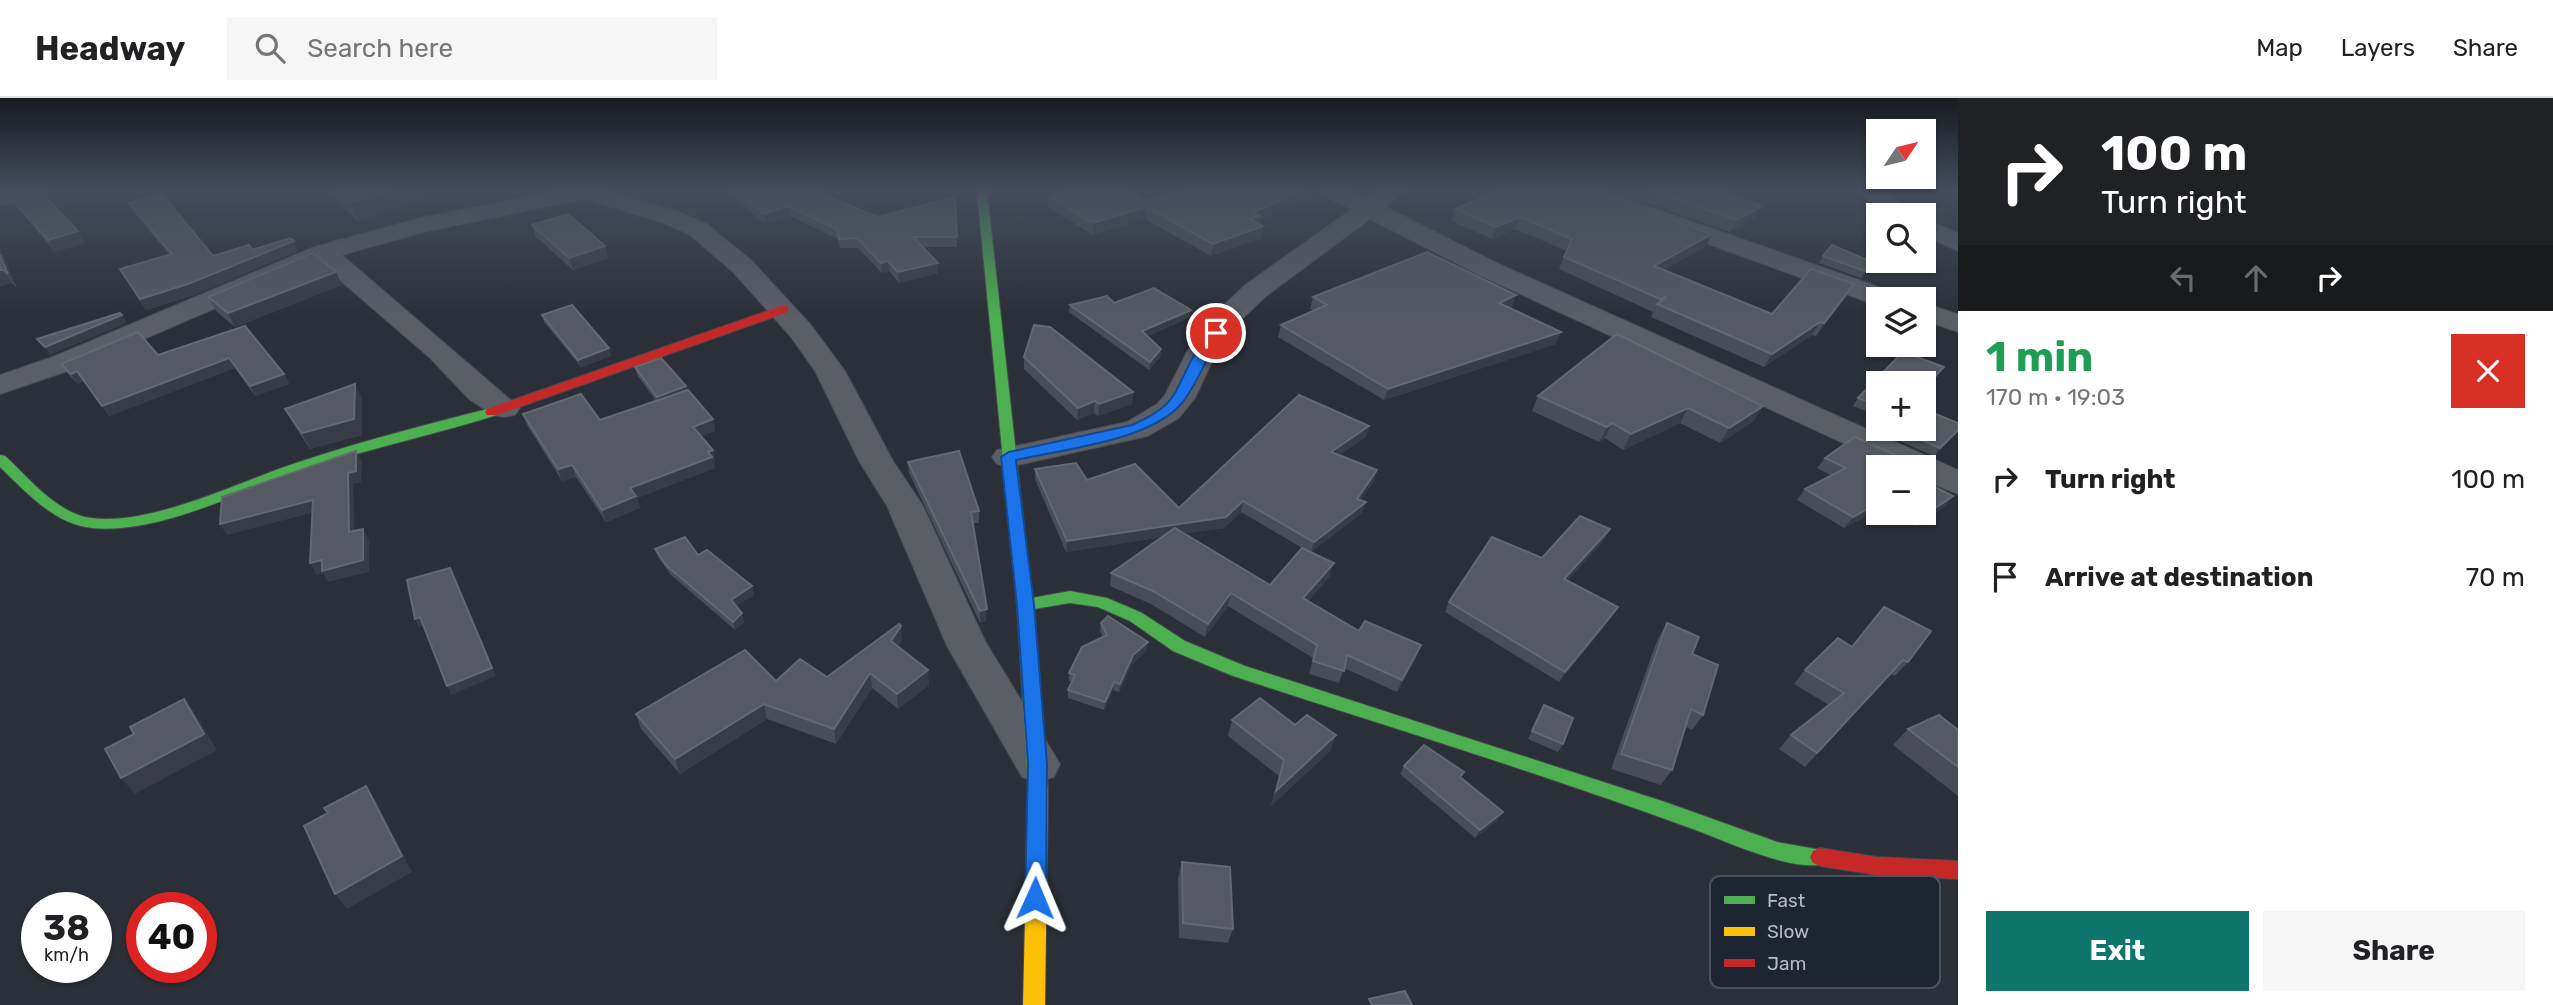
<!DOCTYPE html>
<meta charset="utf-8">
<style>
:root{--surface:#fff;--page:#f6f6f6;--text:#202124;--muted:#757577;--line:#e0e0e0;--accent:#0f766e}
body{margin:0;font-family:Rubik,sans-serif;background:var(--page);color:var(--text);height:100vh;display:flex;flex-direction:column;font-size:26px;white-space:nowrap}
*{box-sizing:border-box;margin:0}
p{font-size:23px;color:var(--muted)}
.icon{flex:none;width:38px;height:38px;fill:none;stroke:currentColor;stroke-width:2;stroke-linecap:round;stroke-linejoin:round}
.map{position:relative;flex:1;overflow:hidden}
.sheet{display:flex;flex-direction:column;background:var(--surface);width:595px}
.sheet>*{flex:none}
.top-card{background:#202124;color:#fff;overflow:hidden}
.needle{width:46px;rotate:55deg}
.fabs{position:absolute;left:1866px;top:21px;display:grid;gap:14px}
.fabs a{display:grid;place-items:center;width:70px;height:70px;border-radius:0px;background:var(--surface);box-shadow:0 2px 5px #0004;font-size:35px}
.speed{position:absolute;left:21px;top:794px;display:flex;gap:14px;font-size:35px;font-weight:700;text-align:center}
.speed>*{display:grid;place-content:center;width:91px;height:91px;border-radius:50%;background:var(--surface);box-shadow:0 2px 5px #0004;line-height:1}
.speed small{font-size:18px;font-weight:400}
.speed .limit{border:10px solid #d22;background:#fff;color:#111}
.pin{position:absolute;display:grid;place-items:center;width:60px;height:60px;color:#fff;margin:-30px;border:4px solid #fff;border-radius:50%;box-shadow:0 2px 7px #0007}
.me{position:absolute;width:77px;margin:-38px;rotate:1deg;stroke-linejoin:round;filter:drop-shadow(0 0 5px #0008)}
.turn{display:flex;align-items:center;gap:24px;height:147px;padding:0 28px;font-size:32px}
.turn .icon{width:91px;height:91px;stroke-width:2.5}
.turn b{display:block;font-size:49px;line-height:60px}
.lanes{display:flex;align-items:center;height:66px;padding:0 28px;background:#0003;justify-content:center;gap:35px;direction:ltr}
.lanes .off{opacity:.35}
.round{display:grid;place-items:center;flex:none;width:74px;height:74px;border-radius:0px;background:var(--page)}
.summary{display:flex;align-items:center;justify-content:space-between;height:119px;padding:0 28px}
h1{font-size:42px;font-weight:700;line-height:52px;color:#1e9e55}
.primary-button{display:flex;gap:14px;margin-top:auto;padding:14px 28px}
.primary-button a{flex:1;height:80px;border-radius:0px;background:var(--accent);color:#fff;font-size:28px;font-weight:700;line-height:80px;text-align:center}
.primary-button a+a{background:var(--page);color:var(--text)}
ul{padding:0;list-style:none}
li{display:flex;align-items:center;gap:21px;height:98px;padding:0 28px}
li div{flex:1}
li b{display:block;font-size:26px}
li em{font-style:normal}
header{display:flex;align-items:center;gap:42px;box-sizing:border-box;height:98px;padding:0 35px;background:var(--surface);border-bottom:2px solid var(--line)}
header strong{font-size:33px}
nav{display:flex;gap:38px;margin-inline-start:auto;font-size:24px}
.search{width:490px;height:63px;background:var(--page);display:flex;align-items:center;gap:18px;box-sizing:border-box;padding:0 24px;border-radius:0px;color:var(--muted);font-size:26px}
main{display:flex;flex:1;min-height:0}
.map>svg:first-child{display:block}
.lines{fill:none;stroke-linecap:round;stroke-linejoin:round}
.street-casing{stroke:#464a50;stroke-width:2}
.fast-casing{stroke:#464a50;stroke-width:2}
.slow-casing{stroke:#464a50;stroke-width:2}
.jam-casing{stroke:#464a50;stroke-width:2}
.street{fill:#5b5e65;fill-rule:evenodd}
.fast{fill:#4caf50;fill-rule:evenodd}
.slow{fill:#ffc107;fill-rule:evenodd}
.jam{fill:#c62828;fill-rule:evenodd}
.wall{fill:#4a4d55;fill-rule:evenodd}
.shaded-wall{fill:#393c44}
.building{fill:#565961;stroke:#646871;stroke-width:2}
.route{fill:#1a73e8;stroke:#114b97;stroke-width:2}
.key{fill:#1e2532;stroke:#4b525f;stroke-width:2}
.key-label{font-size:19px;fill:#b5bbc8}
</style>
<header>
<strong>Headway</strong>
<div class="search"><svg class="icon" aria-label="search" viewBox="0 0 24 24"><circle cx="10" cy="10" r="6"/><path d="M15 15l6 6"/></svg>Search here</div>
<nav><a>Map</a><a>Layers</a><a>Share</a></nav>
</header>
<main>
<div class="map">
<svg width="1958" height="907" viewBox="0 0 1958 907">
<rect width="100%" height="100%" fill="#2b2f37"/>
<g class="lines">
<g class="street-casing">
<g id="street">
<polygon points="6,93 46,93 42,98 0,108 0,94"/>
<polygon points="554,93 607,93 679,114 707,126 751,162 811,227 845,273 893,363 923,408 985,543 1060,666 1054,679 1038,684 1022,679 947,548 887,408 859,363 815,273 791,239 733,174 689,136 661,124 584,101 424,134 342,157 520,310 515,317 504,319 493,317 469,301 430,260 320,165 77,270 0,296 0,277 55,258 314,149 420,120"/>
<polygon points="1319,93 1349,93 1367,100 1378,93 1404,93 1386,109 1499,166 1958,372 1958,396 1923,382 1923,369 1895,369 1481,178 1370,121 1265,199 1238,225 1217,253 1195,300 1179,320 1148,338 1009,369 997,366 992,359 997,352 1127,324 1157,306 1165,297 1188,252 1218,213 1245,187 1352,111 1322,98"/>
<polygon points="1572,93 1605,93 1896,195 1900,201 1878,201 1876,207 1576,98"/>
<polygon points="1858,93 1883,93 1916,117 1886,117"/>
<polygon points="1923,120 1958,135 1958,153 1923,137"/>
<polygon points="1923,205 1958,216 1958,234 1923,222"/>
</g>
</g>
<g class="fast-casing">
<g id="fast">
<path d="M977,93h10l45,407 38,-7 37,7 35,15 43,28 60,25 420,136 112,40 50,9 3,6 -3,6c-29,11 -97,-20 -126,-31 -154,-57 -312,-105 -468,-156l-60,-25 -43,-30 -32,-14 -28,-4 -36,6 14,179 -3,6 -7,2 -7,-2 -3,-6 -11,-183z"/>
<path d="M492,310l5,1 2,3 -2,3c-61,19 -124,33 -185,52 -64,21 -153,68 -220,61 -38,-4 -66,-36 -92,-61v-12l5,1c23,21 52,58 86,62 61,8 147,-36 205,-55 63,-21 131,-39 196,-55z"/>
</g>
</g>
<g class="slow-casing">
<polygon id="slow" points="1038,682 1045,684 1048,690 1045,907 1023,907 1028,690 1031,684"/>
</g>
<g class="jam-casing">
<g id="jam">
<polygon points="784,207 788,208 788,214 497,317 487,317 485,314 487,311"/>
<polygon points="1820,750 1877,759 1958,763 1958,781 1877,777 1820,768 1813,765 1810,759 1813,753"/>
</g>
</g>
<use href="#street" class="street"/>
<use href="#fast" class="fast"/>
<use href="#slow" class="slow"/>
<use href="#jam" class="jam"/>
</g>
<g class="wall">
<polygon points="326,93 424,93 428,102 358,123"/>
<polygon points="726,93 819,93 831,100 878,119 957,139 957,149 923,149 938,165 938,175 899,185 889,173 882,175 858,150 840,150 838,141 790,118 765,126"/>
<polygon points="1188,93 1312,93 1310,100 1260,121 1259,126 1263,128 1261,140 1211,158 1145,121 1093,137 1048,109 1049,98 1143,103"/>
<polygon points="1486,93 1591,93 1706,148 1664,172 1772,216 1854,186 1846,199 1816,238 1812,237 1764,269 1651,219 1653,214 1559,171 1567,153 1515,131 1492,141 1451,123 1455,111 1493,94"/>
<polygon points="1612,93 1720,93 1756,120 1730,134"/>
<polygon points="7,96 51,105 78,133 85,145 55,154 15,107"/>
<polygon points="129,105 213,158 252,152 298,153 194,197 146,212 126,181 170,157 134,115"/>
<polygon points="532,127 608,160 573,172 536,139"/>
<polygon points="0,150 17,190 12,185 0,188"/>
<polygon points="1823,158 1867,171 1861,180 1819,165"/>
<polygon points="336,174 342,187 235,229 216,213 208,199"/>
<polygon points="1313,199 1512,209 1509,210 1556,246 1384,302 1278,239 1281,227 1314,213 1310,211"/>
<polygon points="1114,205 1190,219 1148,238 1161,251 1160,259 1149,272 1069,214 1070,207"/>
<polygon points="542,217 609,250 611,258 581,269 544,224"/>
<polygon points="245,228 284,276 289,286 255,298 235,270 109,318 84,283 78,286 68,276 61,266 158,257"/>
<polygon points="1617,236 1754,323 1720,345 1680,325 1623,352 1605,340 1599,344 1532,313 1538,298"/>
<polygon points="1903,254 1944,269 1923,293 1923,285 1878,285 1878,318 1853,308 1858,300"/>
<polygon points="1024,259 1133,294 1132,306 1098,318 1094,315 1077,322 1024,271"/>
<polygon points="635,269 686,288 687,293 713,321 715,333 701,338 713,352 715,364 714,364 715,370 637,400 640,410 606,424 576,379 562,383 527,327 523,316 600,322 656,303 637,277"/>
<polygon points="362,301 362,337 310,351 294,327 285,311"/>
<polygon points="1958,325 1958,334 1934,358 1874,332 1878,326 1878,331 1923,331"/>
<path d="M1369,328l-3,11 -27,18 35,26 -14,19 2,13 -51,39 19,24 -22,25 51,30 57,27 -19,34 -53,-24 -5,15 -30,-9 4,-16 -85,-52 -23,31 -54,-33 -41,-18 1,-13 51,-36 -96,15 -31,-73v-10l52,11 92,28zM1241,414l68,40 -39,33 -85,-52 39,-5z"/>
<polygon points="1825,360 1878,369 1878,412 1844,430 1797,402 1805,391 1832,378 1817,370"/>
<polygon points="908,364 979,413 979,425 973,425 986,523 980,525 909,375"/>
<polygon points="1953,398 1944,409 1917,428 1893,415 1923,415"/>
<polygon points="1610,431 1604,442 1567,483 1612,519 1559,584 1445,514 1449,504 1542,460"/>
<polygon points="655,451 698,457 752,488 754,497 736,508 744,524 735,532 670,476 658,459"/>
<polygon points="1884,509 1908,564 1895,578 1891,576 1805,669 1779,651 1791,637 1829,607 1794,586 1805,572 1852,548"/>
<polygon points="1101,525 1147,552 1132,566 1119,594 1113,592 1104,612 1068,600 1068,592 1072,584 1069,583 1069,575 1103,539 1100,533"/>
<polygon points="1667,525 1692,556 1703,617 1692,632 1686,629 1672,672 1661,687 1611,671 1658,540"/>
<polygon points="902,543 898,549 929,587 898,611 872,590 836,646 767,621 680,676 641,631 636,616 776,583 827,579"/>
<polygon points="1544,607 1563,646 1558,654 1528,641"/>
<polygon points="1232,622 1295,627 1336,637 1330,653 1271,708 1279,678 1228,638"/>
<polygon points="1908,631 1958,632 1958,698 1893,647"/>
<polygon points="1404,668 1461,680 1498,722 1475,740 1400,676"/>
<polygon points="1182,764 1233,831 1228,845 1179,840 1178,780"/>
</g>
<g class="shaded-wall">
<polygon points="389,93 424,93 428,102 358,123 350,104"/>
<polygon points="1303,93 1312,93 1310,100 1260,121 1258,130 1248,133 1253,114"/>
<polygon points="788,108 790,118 765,126 764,116"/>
<polygon points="1762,108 1756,120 1730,134 1737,122"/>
<polygon points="1146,109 1145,121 1093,137 1093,125"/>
<polygon points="1520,119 1515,131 1492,141 1496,129"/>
<polygon points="1263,128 1261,140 1211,158 1213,146"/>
<polygon points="78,133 85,145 55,154 48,142"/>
<polygon points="1712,136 1706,148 1648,181 1654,168"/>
<polygon points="294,143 298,153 194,197 146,212 140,201"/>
<polygon points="605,148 608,160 573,172 569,160"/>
<polygon points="0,150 17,190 8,176 0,157"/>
<polygon points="888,163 889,173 882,175 881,165"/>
<polygon points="938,165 938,175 899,185 898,174"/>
<polygon points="0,172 3,172 12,185 0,188"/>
<polygon points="336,174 342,187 235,229 228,215"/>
<polygon points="1854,186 1846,199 1816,238 1824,225"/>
<polygon points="1516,197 1512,209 1495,216 1499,205"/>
<polygon points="1191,212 1190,219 1142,240 1142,233"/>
<polygon points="122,217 127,225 50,257 45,249"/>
<polygon points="1820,224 1812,237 1764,269 1772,256"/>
<polygon points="1561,234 1556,246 1384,302 1388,291"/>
<polygon points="609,250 611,258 581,269 578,262"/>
<polygon points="1161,251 1160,259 1149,272 1150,264"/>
<polygon points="229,260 235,270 109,318 102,308"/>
<polygon points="77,273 84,283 78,286 71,276"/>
<polygon points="284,276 289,286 255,298 250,288"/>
<polygon points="355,286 362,301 362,337 310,351 302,335"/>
<polygon points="686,288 688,295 659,307 657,299"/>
<polygon points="1133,294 1132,306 1098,318 1099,306"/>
<polygon points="1095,303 1094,315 1077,322 1078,310"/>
<polygon points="1763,308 1754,323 1720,345 1729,330"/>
<polygon points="1688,310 1680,325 1623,352 1631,336"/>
<polygon points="713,321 715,333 695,340 693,329"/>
<polygon points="1612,325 1605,340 1599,344 1607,329"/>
<polygon points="1369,328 1366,339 1328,364 1331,354"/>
<polygon points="1958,332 1958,334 1934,358 1940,350"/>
<polygon points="713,352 715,364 714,364 715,370 637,400 640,410 606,424 602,412 630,390"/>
<polygon points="356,353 362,364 361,384 353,386 355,445 349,434 348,375"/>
<polygon points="572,367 576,379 562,383 558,371"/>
<polygon points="1377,372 1374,383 1354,412 1357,401"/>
<polygon points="1953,398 1944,409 1917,428 1926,416"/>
<polygon points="313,402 319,413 227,437 220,426"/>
<polygon points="1243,403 1241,414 1224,430 1066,454 1067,443"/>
<polygon points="1366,404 1362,415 1311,454 1314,444"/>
<polygon points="1878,405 1878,412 1844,430 1853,419"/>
<polygon points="363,431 369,442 369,474 328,484 323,475 317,477 310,465"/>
<polygon points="1610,431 1604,442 1559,492 1564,481"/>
<polygon points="1334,465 1330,478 1300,513 1303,500"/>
<polygon points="454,478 496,578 451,597 447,588"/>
<polygon points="752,488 754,497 733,510 731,502"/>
<polygon points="1231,495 1228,508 1205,539 1208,526"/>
<polygon points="1618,509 1612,519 1559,584 1565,574"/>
<polygon points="987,511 986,523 980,525 980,513"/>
<polygon points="742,515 744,524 735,532 733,524"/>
<polygon points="420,519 424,527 419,529 415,521"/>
<polygon points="901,528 902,543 892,558 891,543"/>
<polygon points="1148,544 1147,552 1132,566 1119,594 1120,586 1133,557"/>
<polygon points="1421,547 1416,560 1397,594 1402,582"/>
<polygon points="928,572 929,587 898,611 897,596"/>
<polygon points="870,575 872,590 836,646 834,631"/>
<polygon points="1114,584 1113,592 1104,612 1105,604"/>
<polygon points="184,601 196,617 217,652 135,696 121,680"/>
<polygon points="764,606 767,621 680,676 675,661"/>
<polygon points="1336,637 1330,653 1271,708 1276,693"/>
<polygon points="366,688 376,703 412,774 347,811 335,796"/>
<polygon points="1503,714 1498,722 1475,740 1480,732"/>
</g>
<g class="building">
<polygon points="21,93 43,93 51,105 78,133 48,142 7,96"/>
<polygon points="338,93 389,93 350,104"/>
<polygon points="735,93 819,93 831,100 878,119 955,99 957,139 913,139 938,165 898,174 888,163 881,165 857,140 839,141 837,131 788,108 764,116"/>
<polygon points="1067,93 1126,93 1143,103 1188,93 1303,93 1253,114 1260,118 1250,121 1263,128 1213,146 1146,109 1093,125 1049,98"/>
<polygon points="1497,93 1591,93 1712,136 1654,168 1772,216 1811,171 1854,186 1824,225 1820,224 1772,256 1657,206 1666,199 1660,201 1564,159 1572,141 1520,119 1496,129 1455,111"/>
<polygon points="1650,93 1720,93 1762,108 1737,122"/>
<polygon points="162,96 213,158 249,147 252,152 290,140 294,143 188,186 140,201 120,171 172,156 129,105"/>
<polygon points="568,116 605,148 569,160 532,127"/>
<polygon points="1832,147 1872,164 1865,173 1823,158"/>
<polygon points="1427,154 1516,197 1499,205 1561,234 1388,291 1281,227 1327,207 1313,199"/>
<polygon points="313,155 336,174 228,215 208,199"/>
<polygon points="0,157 8,176 3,172 0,172"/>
<polygon points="1154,190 1191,212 1142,233 1161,251 1150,264 1070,207 1107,198 1114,205"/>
<polygon points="572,207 609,250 578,262 542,217"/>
<polygon points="120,215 122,217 45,249 37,241"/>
<polygon points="1034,227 1050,229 1133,294 1099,306 1095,303 1078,310 1024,259"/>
<polygon points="245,228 284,276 250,288 229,260 102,308 77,273 71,276 61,266 138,234 158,257"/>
<polygon points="1617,236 1763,308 1729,330 1688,310 1631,336 1612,325 1607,329 1538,298"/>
<polygon points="1903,254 1944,269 1923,292 1923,285 1878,285 1878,308 1858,300"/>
<polygon points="661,260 686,288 657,299 635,269"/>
<polygon points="355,286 354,321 302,335 285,311"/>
<polygon points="688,292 713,321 693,329 713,352 708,354 712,359 630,390 636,398 602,412 572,367 558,371 523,316 581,296 600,322"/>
<polygon points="1299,297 1369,328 1331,354 1377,372 1357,401 1366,404 1314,444 1243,403 1226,419 1067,443 1035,371 1076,365 1087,382 1135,366 1179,410"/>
<polygon points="1923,311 1958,325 1958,332 1940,350 1896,331 1923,331"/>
<polygon points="1855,339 1902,360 1929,361 1921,369 1878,369 1878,405 1853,419 1805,391 1846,370 1825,360"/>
<polygon points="356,353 356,373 348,375 349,434 363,431 363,462 322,473 322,462 310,465 313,402 220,426 222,399"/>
<polygon points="959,353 979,413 971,414 987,511 980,513 908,364"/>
<polygon points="1923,383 1953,398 1926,416 1923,415"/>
<polygon points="1580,418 1610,431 1564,481 1618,509 1565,574 1449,504 1492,439 1542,460"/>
<polygon points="1175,430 1270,487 1302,450 1334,465 1303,500 1359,533 1365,523 1421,547 1402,582 1347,557 1344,573 1313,563 1317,547 1231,495 1208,526 1153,493 1111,475"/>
<polygon points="685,439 698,457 707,452 752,488 731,502 742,515 733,524 667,468 655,451"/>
<polygon points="450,470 492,570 447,588 420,519 415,521 407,482"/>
<polygon points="1884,509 1931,533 1908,564 1903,562 1817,655 1791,637 1844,595 1805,572 1838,540 1852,549"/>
<polygon points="1108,518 1148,544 1133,557 1120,586 1114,584 1105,604 1068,592 1075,577 1069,575 1082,549 1107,537 1101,525"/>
<polygon points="1667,525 1699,539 1692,556 1718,567 1703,617 1691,611 1672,672 1621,656"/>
<polygon points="899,526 901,528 891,543 928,572 897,596 870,575 834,631 764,606 675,661 636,616 745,552 776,583 800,561 827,579"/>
<polygon points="1260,600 1295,627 1307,617 1336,637 1276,693 1284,662 1232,622"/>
<polygon points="184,601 204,636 121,680 105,651 134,636 130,629"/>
<polygon points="1544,607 1573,620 1563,646 1532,633"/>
<polygon points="1939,617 1958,632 1958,669 1908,631"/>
<polygon points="1424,647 1464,674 1460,679 1503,714 1480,732 1404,668"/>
<polygon points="366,688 402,758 335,796 304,728 328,715 324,710"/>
<polygon points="1182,764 1230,769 1233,831 1183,825"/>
<polygon points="1405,893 1412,907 1372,907 1369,901"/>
</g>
<linearGradient id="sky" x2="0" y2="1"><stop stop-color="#181a1e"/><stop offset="0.42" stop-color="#444d5e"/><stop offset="1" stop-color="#444d5e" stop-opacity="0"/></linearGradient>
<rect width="1958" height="219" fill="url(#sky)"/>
<path class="route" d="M1216,232l6,3c-15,22 -24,50 -40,70 -32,38 -118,46 -166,57l18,145 13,159 -1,134 -3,7 -8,2 -7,-2 -3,-7 3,-134 -11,-159 -16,-148 8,-5 123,-27c15,-7 32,-15 41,-29 12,-18 24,-59 43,-66z"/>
<rect x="1710" y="778" width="230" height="112" rx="10" class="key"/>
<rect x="1724" y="798" width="31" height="8" fill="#4caf50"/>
<rect x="1724" y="829" width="31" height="9" fill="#ffc107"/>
<rect x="1724" y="861" width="31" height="8" fill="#c62828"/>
<g class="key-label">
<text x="1767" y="809">Fast</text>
<text x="1767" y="840">Slow</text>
<text x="1767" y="872">Jam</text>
</g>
</svg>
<div class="fabs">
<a><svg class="needle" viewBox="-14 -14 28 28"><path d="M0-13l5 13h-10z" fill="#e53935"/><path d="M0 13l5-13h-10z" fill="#757577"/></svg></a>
<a><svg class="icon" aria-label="search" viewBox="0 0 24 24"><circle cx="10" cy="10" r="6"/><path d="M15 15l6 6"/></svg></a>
<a><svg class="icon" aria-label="layers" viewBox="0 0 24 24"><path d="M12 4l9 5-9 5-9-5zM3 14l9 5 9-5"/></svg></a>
<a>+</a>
<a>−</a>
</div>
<div class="speed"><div>38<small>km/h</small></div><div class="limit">40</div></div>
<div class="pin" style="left:1216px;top:235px;background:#d93025"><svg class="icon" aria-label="arrive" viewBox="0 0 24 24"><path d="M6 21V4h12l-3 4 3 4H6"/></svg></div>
<svg class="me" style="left:1035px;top:800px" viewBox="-20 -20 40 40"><path d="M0-17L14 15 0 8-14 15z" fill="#1a73e8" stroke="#fff" stroke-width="4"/></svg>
</div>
<section class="sheet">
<div class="top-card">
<div class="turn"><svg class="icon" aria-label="right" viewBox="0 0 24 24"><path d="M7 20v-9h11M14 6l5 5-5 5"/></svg><div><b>100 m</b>Turn right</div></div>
<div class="lanes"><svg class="icon off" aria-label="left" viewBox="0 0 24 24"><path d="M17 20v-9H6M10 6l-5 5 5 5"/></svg><svg class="icon off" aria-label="ahead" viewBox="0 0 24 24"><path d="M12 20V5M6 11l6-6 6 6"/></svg><svg class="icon" aria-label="right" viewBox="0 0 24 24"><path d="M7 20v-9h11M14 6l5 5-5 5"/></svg></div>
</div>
<div class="summary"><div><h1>1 min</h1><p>170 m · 19:03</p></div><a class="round" style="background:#d93025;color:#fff"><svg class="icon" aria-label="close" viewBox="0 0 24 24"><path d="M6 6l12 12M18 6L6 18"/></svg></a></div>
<ul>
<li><svg class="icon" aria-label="right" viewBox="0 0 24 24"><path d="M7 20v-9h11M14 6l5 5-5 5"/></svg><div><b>Turn right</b></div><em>100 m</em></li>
<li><svg class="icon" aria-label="arrive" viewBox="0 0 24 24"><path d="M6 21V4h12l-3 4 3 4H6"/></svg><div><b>Arrive at destination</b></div><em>70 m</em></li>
</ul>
<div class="primary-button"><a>Exit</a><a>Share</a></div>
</section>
</main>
